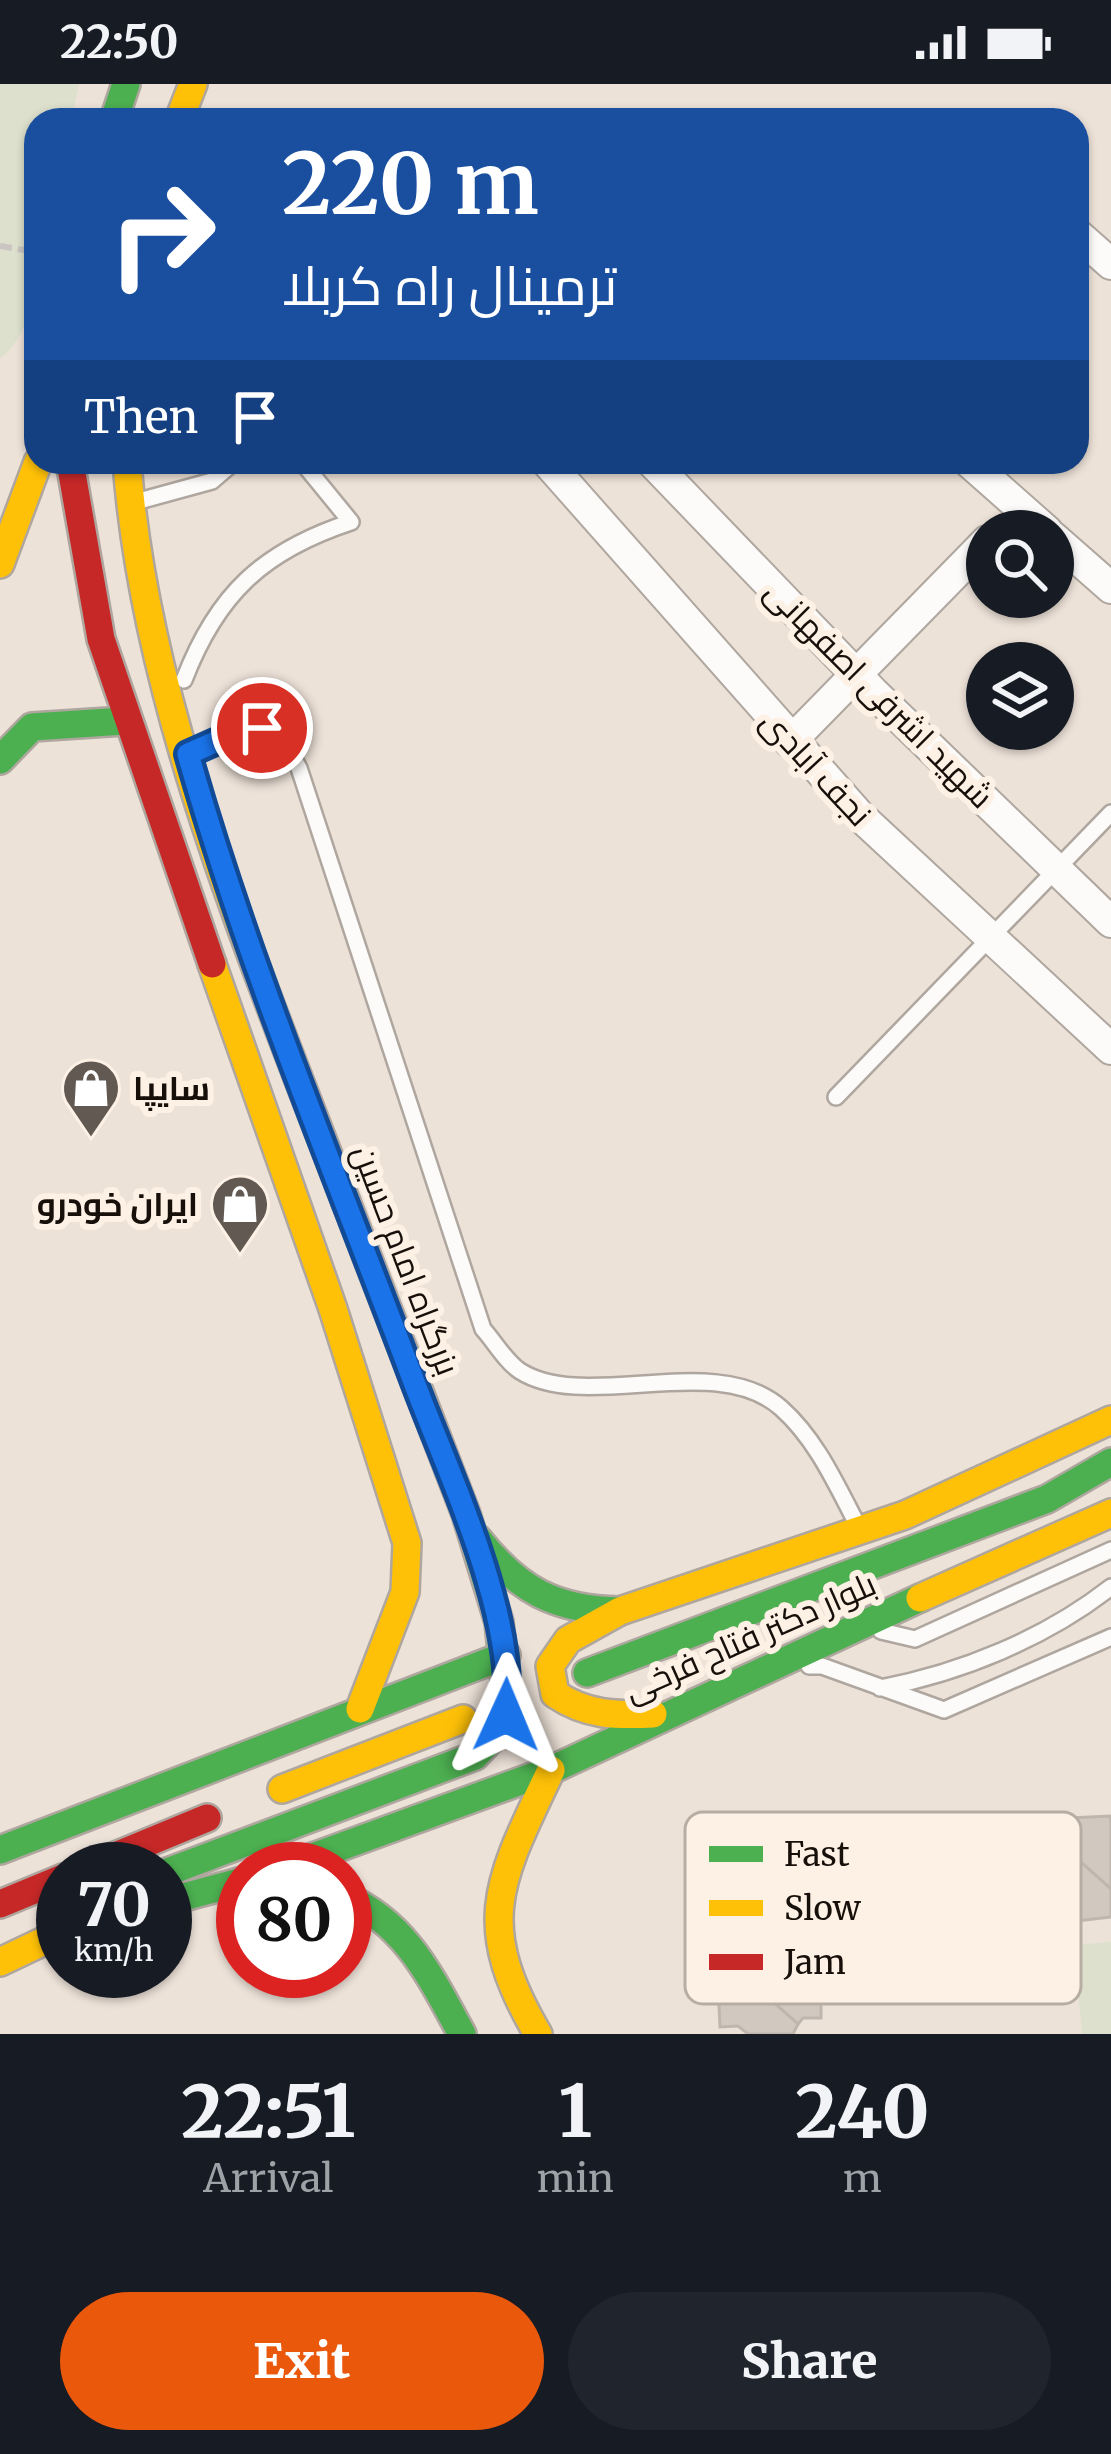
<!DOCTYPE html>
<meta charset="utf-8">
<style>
:root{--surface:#171b24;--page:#20242c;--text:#f1f3f6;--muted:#9ea1a6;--accent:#ea580c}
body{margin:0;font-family:Merriweather,Cairo,serif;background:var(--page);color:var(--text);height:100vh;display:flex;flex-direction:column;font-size:45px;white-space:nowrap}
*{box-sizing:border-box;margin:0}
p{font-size:39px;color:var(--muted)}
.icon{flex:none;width:66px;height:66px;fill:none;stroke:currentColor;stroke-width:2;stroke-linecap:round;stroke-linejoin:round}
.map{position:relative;height:1950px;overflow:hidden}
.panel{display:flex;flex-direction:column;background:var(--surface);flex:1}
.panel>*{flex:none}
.banner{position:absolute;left:24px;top:24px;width:1065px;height:366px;border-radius:36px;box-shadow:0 3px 9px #0004;background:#1a4fa0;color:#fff;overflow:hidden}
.tools{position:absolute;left:966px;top:426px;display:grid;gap:24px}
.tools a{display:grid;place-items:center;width:108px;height:108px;border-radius:50%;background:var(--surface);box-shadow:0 3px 9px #0004;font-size:60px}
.speed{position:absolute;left:36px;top:1758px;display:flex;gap:24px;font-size:60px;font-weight:700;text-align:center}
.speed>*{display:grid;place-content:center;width:156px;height:156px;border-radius:50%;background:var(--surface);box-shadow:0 3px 9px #0004;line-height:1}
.speed small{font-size:30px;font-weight:400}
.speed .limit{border:18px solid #d22;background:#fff;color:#111}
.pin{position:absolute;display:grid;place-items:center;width:102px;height:102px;color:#fff;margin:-51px;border:6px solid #fff;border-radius:50%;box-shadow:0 3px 12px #0007}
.me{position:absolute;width:132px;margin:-66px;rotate:1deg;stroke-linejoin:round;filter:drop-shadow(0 0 9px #0008)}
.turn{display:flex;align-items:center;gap:42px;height:252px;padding:0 60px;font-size:54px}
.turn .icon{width:156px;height:156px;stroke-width:2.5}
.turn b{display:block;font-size:84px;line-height:102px}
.then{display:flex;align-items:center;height:114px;padding:0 60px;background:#0003;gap:24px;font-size:45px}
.eta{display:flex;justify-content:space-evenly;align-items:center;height:204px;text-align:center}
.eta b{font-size:72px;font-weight:800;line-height:84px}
.action{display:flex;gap:24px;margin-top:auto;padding:24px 60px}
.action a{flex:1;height:138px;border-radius:72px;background:var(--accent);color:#fff;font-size:48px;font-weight:800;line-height:138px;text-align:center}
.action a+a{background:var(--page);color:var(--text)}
.status{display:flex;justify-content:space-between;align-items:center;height:84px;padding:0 60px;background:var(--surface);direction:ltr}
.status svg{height:33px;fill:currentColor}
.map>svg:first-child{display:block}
.green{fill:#dce0cc}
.building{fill:#d1c8c0;stroke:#bfb6ae;stroke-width:3}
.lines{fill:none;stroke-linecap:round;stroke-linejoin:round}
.lane-casing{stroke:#afa79f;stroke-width:20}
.street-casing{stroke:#afa79f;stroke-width:34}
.fast-casing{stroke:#afa79f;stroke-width:32}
.slow-casing{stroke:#afa79f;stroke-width:32}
.jam-casing{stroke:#afa79f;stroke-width:32}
.path{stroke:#cac5c3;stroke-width:6;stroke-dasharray:12 6;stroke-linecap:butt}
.lane{stroke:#fcfbf9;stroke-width:15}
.street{stroke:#fcfbf9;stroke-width:30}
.fast{stroke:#4caf50;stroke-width:27}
.slow{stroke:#ffc107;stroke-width:27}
.jam{stroke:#c62828;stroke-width:27}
.route-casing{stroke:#114b97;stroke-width:30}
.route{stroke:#1a73e8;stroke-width:21}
.labels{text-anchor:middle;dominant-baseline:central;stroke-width:12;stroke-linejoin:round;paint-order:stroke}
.street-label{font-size:33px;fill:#17100a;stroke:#fdf0e5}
.poi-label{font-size:33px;font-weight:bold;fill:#17100a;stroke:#fdf0e5;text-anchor:start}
.key{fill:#fdf0e5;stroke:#b8ada3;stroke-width:3}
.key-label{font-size:33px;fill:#17100a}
</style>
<div class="status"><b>22:50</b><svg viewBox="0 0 49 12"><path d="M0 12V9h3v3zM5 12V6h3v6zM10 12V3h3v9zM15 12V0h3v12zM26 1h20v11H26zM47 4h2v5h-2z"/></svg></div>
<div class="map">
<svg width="1111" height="1950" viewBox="0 0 1111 1950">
<rect width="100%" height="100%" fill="#ede2d8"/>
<g class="green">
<path d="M0,0h79l-8,36h-35c0,59 18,202 -36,238z"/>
<polygon points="1111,1858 1111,1950 1082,1950 1074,1861"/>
</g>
<g class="building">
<polygon points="1110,1732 1111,1739 1111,1805 1064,1763 1070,1757 1069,1734"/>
<polygon points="1064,1763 1111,1805 1111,1833 1067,1838 1066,1820 1056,1811 1038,1813 1036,1770 1059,1769"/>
<polygon points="792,1862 793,1880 803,1889 821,1889 821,1934 803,1934 798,1940 746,1894 752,1887 750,1865"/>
<polygon points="746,1894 798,1940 793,1950 748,1950 738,1942 720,1943 718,1901 741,1900"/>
</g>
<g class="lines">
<g class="lane-casing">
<g id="lane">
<polyline points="139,417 212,397 234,378"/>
<path d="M184,596c33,-86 79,-129 167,-158l-49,-60"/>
<path d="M196,666c50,-22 72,-38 103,18l184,561c11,12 23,33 37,42 66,42 196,-21 261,37 35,31 55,76 76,116"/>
<polyline points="836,1013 1111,729"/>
<polyline points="881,1547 915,1555 1111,1466"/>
<polyline points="809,1582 822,1582 944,1626 1111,1553"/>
<path d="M880,1604c81,-15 166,-50 231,-101"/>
</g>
</g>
<g class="street-casing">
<g id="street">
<polyline points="1077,150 1111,180"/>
<polyline points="547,378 860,732 1111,965"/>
<polyline points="652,378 873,608 1111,838"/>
<polyline points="969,378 1047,447"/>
<polyline points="1053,453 1111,504"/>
<polyline points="790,658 987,457"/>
</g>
</g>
<g class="fast-casing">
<g id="fast">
<polyline points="114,36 126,0"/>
<polyline points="0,676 32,643 124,637"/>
<path d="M478,1455c40,51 77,71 142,72"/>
<polyline points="587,1589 1047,1415 1111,1378"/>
<polyline points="0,1766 506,1571"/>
<polyline points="280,1785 551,1686 920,1514"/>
<polyline points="165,1789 475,1672 494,1652 507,1616 499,1538 466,1430 346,1118"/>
<path d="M345,1813c62,27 86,81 117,137"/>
<polyline points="165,1818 243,1797"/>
</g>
</g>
<g class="slow-casing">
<g id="slow">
<polyline points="179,36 193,0"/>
<path d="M127,378c18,249 131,508 219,740"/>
<polyline points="0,480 38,378"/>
<polyline points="212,880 333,1225 407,1459 405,1508 360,1625"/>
<polyline points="920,1514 1111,1429"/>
<path d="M653,1630c-37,2 -67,1 -98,-20l-5,-28 18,-26 52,-29 285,-96 206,-95"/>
<polyline points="282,1705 463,1635"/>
<polyline points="0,1878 63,1848"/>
<path d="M538,1950c-66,-112 -39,-154 13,-264"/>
</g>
</g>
<g class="jam-casing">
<g id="jam">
<polyline points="70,378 101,555 212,880"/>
<polyline points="84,1785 207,1734"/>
<polyline points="0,1820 63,1794"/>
</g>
</g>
<polyline class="path" points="0,162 36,168"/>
<use href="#lane" class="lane"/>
<use href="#street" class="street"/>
<use href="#fast" class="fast"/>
<use href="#slow" class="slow"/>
<use href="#jam" class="jam"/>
</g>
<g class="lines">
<g class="route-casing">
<path id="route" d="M262,644l-20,2 -54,24c60,211 146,415 223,620 35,95 107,242 95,341"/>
</g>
<use href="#route" class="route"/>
</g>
<defs>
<g id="shop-pin" transform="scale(3)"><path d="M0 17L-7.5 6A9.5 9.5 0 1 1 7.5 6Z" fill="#625a52" stroke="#fdf0e5"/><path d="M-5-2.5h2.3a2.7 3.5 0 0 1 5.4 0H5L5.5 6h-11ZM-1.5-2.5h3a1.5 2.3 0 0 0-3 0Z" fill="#fff"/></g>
</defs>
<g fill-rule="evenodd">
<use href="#shop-pin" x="91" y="1004"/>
<use href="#shop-pin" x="240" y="1120"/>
</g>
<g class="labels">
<g class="street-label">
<text transform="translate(879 610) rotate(45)">شهید اشرفی اصفهانی</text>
<text transform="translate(816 684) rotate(47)">نجف آبادی</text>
<text transform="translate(406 1176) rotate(69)">بزرگراه امام حسین</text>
<text transform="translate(750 1553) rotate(-24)">بلوار دکتر فتاح فرخی</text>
</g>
<g class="poi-label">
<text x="133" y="1004">سایپا</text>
<text x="198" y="1120" text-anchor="end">ایران خودرو</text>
</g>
</g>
<rect x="685" y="1728" width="396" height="192" rx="18" class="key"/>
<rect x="709" y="1762" width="54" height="16" fill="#4caf50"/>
<rect x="709" y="1816" width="54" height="16" fill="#ffc107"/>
<rect x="709" y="1870" width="54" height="16" fill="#c62828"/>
<g class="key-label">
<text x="784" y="1782">Fast</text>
<text x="784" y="1836">Slow</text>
<text x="784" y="1890">Jam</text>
</g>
</svg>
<div class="tools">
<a><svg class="icon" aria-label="search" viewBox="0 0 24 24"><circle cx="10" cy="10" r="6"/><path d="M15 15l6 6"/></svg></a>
<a><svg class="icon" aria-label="layers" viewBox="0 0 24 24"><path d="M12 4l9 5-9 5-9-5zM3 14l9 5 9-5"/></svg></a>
</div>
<div class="speed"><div>70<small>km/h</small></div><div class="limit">80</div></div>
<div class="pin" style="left:262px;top:644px;background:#d93025"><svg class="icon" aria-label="arrive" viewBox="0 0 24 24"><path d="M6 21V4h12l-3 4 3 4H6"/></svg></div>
<svg class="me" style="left:506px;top:1631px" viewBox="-20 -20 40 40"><path d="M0-17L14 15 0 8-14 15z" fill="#1a73e8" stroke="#fff" stroke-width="4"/></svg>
<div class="banner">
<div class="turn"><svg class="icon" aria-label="right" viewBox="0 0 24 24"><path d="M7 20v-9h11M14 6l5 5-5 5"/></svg><div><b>220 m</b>ترمینال راه کربلا</div></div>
<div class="then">Then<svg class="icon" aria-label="arrive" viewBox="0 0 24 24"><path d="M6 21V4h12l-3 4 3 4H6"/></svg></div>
</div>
</div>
<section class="panel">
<div class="eta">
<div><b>22:51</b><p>Arrival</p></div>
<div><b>1</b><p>min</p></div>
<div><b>240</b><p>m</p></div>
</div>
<div class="action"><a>Exit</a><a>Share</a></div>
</section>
